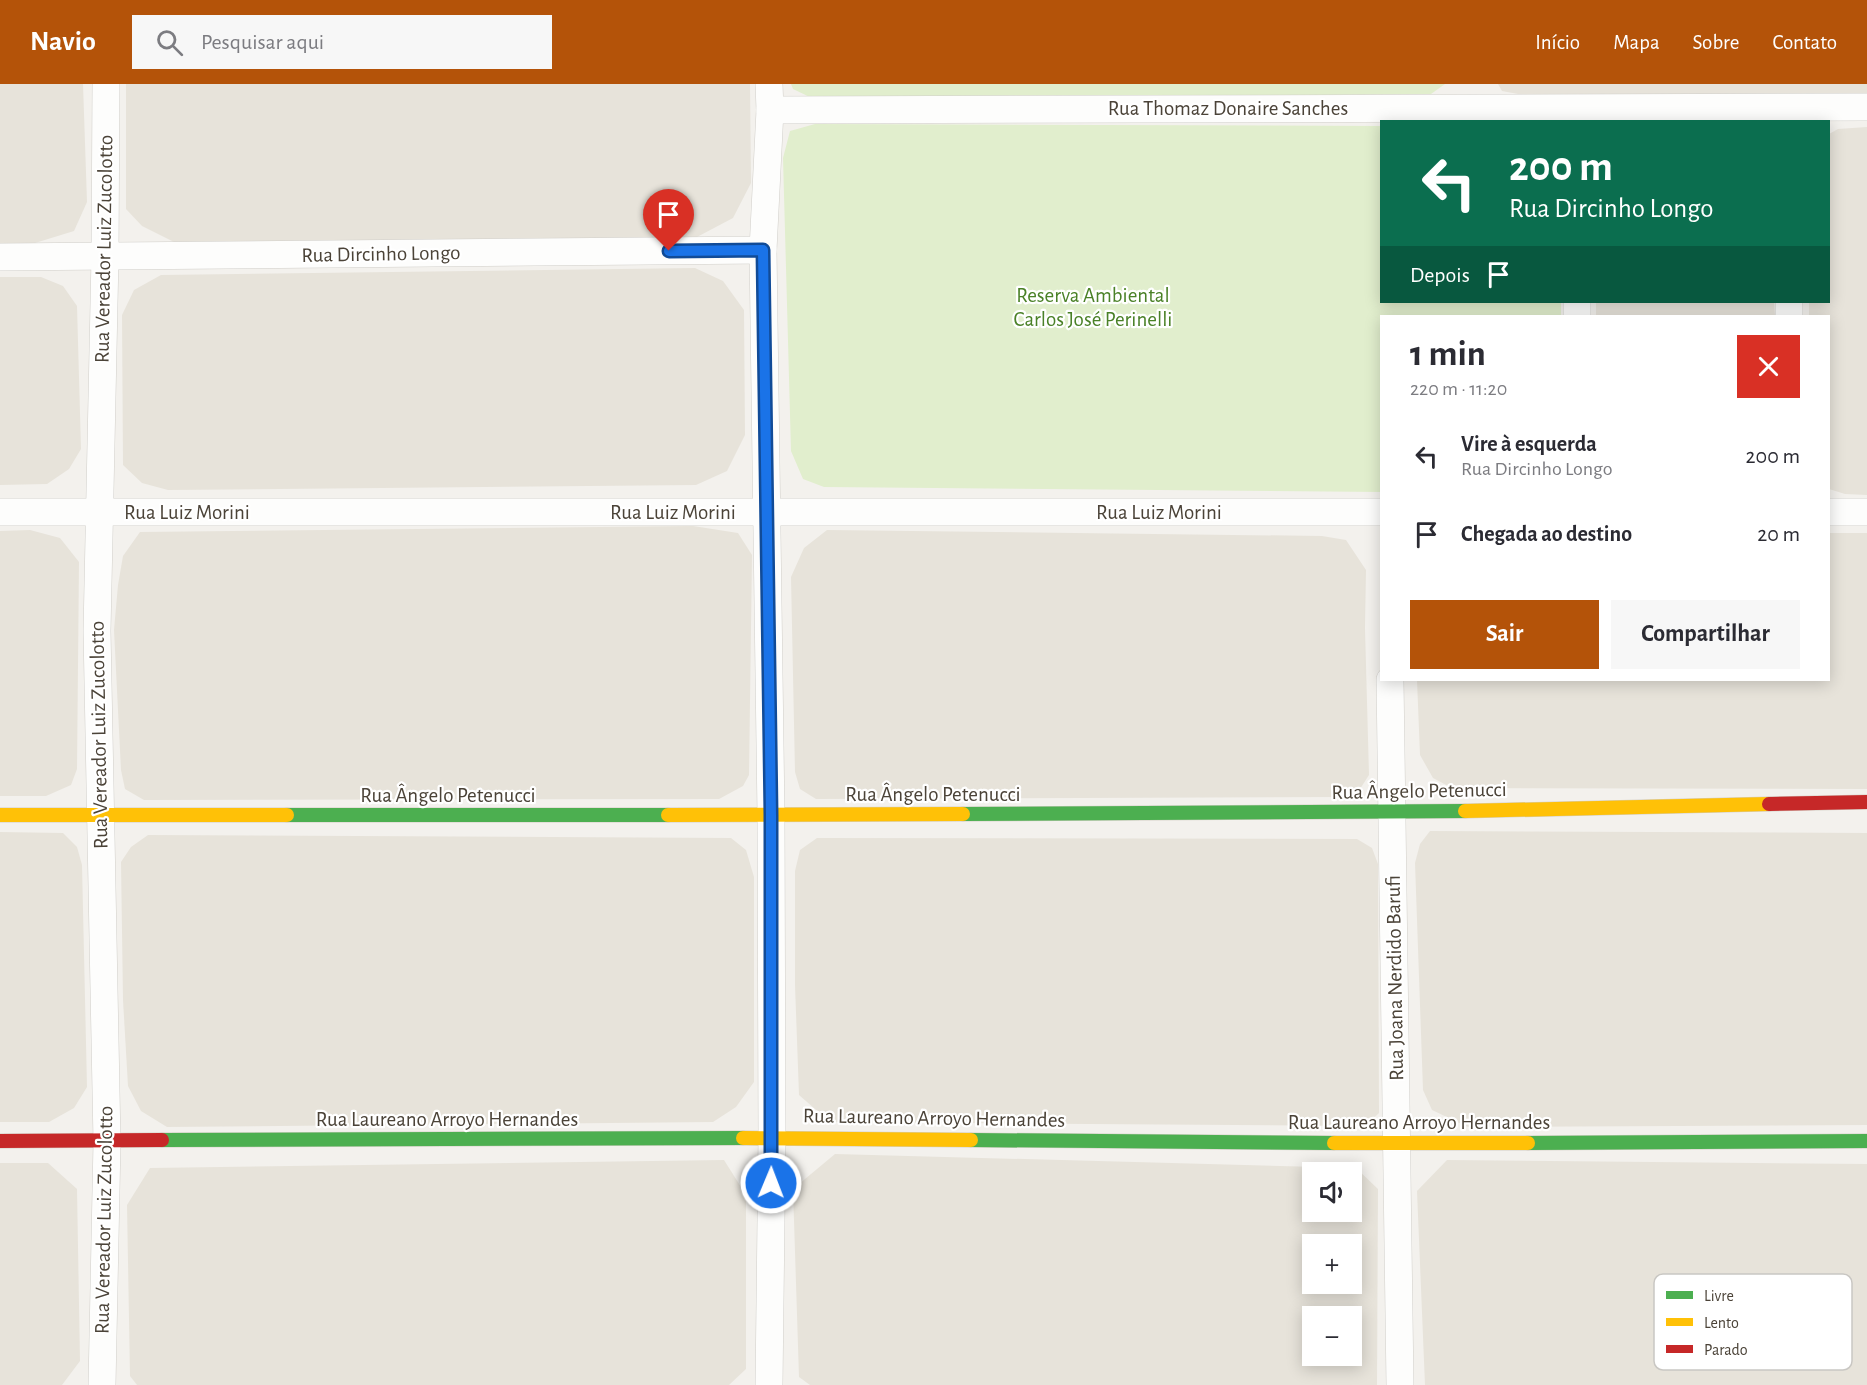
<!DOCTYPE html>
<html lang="pt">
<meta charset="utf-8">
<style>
:root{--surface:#fff;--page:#f7f7f7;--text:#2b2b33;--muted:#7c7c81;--accent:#b45309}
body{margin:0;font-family:"Alegreya Sans",sans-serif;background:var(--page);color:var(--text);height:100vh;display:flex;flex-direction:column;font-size:22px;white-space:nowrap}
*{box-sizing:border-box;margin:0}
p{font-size:20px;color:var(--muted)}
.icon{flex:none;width:33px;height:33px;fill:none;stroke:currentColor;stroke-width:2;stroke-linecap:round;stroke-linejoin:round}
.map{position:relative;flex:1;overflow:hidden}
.drawer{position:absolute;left:1380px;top:231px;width:450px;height:366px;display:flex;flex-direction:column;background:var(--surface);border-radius:0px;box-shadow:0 3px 15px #0003}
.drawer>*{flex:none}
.top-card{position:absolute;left:1380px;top:36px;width:450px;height:183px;border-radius:0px;box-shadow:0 3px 15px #0003;background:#0b6e4f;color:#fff;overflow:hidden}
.tools{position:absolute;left:1302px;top:1078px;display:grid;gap:12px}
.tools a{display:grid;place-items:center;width:60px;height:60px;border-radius:0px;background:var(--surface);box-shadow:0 3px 15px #0003;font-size:30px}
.pin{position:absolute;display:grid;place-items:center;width:51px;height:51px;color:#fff;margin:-62px -26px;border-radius:50% 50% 50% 0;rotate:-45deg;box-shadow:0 0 6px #0007}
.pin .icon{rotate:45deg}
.me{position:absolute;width:66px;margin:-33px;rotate:1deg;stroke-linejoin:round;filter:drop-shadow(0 0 4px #0008)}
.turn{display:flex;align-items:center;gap:21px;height:126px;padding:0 30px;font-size:27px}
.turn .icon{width:78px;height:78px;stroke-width:2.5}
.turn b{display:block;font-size:42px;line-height:51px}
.then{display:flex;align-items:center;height:57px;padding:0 30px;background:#0003;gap:12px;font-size:22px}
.round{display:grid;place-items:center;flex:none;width:63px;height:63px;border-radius:0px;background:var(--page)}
.overview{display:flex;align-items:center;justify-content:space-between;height:102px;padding:0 30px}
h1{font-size:36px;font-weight:700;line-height:45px}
.primary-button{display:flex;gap:12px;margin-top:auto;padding:12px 30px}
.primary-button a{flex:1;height:69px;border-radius:0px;background:var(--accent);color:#fff;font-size:24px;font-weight:700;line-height:69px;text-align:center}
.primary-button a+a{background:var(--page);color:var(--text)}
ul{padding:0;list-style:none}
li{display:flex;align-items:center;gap:18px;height:78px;padding:0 30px}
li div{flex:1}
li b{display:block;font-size:22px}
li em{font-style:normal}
header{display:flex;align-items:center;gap:36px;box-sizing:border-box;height:84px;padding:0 30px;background:var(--accent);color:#fff}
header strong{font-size:28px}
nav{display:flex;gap:33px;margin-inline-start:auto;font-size:21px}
.search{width:420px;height:54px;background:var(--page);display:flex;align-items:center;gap:15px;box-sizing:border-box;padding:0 21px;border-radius:0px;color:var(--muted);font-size:22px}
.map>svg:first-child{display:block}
.residential{fill:#e7e3da;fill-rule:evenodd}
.green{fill:#e1eecd}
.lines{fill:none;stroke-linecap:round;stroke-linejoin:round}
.street-casing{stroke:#d1cfca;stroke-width:28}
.fast-casing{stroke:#d3cec4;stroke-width:15}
.slow-casing{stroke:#d3cec4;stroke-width:15}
.jam-casing{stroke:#d3cec4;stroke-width:15}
.street{stroke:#fdfdfc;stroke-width:27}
.fast{stroke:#4caf50;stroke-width:14}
.slow{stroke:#ffc107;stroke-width:14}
.jam{stroke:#c62828;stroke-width:14}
.route-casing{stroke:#114b97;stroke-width:15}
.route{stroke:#1a73e8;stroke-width:10}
.labels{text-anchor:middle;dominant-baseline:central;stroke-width:4.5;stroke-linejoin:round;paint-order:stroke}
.street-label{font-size:21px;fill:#4b4338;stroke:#fff}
.park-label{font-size:21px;fill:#4a8127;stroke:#fff}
.key{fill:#fff;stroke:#c9c7c3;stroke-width:1.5}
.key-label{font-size:16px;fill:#4b4338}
</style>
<header>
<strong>Navio</strong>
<div class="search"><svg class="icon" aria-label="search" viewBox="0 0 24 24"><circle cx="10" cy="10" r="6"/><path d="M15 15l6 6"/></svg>Pesquisar aqui</div>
<nav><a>Início</a><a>Mapa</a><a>Sobre</a><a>Contato</a></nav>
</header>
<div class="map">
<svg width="1867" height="1301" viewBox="0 0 1867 1301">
<rect width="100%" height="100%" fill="#f3f1ed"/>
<g class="residential">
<polygon points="0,0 83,0 87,118 74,147 35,159 0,160"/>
<polygon points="126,0 750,0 751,99 733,134 697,153 180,161 142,142 126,125"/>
<polygon points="1498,0 1867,0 1867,9 1528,12 1502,7"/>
<polygon points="1867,43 1867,411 1845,410 1829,405 1828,232 1809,232 1809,218 1828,218 1829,50 1838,45"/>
<polygon points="695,184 723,197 744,226 745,351 727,387 696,401 168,406 142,399 123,381 122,231 134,206 161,191"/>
<polygon points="0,193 41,193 63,202 77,222 81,365 69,385 47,400 0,401"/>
<polygon points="1596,218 1774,218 1775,232 1596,232"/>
<polygon points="693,442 738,449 752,471 749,691 743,702 719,715 144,716 125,705 121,686 114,546 118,501 123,472 140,448"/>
<polygon points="30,446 60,454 79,478 77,685 71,701 46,712 0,712 0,447"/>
<polygon points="827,446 1322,452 1346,456 1366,486 1365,544 1369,691 1360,705 1337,713 816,715 800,705 795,688 791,493 804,464"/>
<polygon points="1829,449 1867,449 1867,705 1452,704 1433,694 1420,671 1417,596 1828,596"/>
<polygon points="1430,747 1867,749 1867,1041 1468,1043 1432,1026 1423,1006 1415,779 1420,760"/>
<polygon points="0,748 63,749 77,763 82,781 87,1003 74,1024 49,1038 0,1038"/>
<polygon points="148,751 731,754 746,766 754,793 754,998 736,1023 713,1038 167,1043 141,1027 128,1002 123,916 121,778 131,763"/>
<polygon points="817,754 1357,755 1372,764 1378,780 1379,1029 1365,1042 830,1038 799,1011 795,901 795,787 800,766"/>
<path d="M835,1070l521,14 22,21 -1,196h-567l-11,-8 -6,-188zM1312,1089h40v39h-40zM1312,1161h40v39h-40zM1312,1233h40v39h-40z"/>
<polygon points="724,1076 746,1111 746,1285 729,1301 137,1301 130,1292 127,1121 150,1084"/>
<polygon points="1447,1076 1867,1080 1867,1301 1425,1301 1417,1107"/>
<polygon points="0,1079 48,1079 77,1105 80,1277 62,1301 0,1301"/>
</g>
<g class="green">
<polygon points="791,0 1445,0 1431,10 816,16 793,5"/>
<polygon points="815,40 1381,42 1382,218 1561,218 1561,232 1382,232 1381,408 824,403 803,395 791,367 783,74 790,47"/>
</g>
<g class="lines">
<g class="street-casing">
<g id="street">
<polyline points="770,26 1867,23"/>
<polyline points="0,173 763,166"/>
<polyline points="1577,218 1577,232"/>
<polyline points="1789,218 1789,232"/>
<polyline points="0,428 1382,428"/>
<polyline points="1828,428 1867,428"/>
<polyline points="1390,596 1400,1301"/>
<polyline points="102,1301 107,1058 97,547 105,173 106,0"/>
<polyline points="769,1301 772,1054 771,731 763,166 770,26 769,0"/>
</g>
</g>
<g class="fast-casing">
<g id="fast">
<polyline points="963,730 1465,727"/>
<polyline points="287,731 668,731"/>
<polyline points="162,1056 743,1054"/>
<polyline points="971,1056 1334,1059"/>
<polyline points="1528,1059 1867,1057"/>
</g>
</g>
<g class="slow-casing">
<g id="slow">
<polyline points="1465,727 1769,720"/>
<polyline points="0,731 287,731"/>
<polyline points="668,731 963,730"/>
<polyline points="743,1054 971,1056"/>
<polyline points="1334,1059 1528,1059"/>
</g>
</g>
<g class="jam-casing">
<g id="jam">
<polyline points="1769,720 1867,718"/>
<polyline points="0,1057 162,1056"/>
</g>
</g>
<use href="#street" class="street"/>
<use href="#fast" class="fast"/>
<use href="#slow" class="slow"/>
<use href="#jam" class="jam"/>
</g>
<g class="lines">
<g class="route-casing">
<polyline id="route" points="669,167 763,166 771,731 771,1099"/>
</g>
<use href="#route" class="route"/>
</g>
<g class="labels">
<g class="street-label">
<text x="1228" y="24">Rua Thomaz Donaire Sanches</text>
<text transform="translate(104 165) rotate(-89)">Rua Vereador Luiz Zucolotto</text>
<text transform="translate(381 170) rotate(-1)">Rua Dircinho Longo</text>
<text x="187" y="428">Rua Luiz Morini</text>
<text x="673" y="428">Rua Luiz Morini</text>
<text x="1159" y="428">Rua Luiz Morini</text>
<text transform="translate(99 651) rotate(-91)">Rua Vereador Luiz Zucolotto</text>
<text transform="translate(1419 707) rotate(-1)">Rua Ângelo Petenucci</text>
<text x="933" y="710">Rua Ângelo Petenucci</text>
<text x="448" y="711">Rua Ângelo Petenucci</text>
<text transform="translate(1395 894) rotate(-91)">Rua Joana Nerdido Barufi</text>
<text transform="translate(934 1034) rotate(1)">Rua Laureano Arroyo Hernandes</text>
<text x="447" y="1035">Rua Laureano Arroyo Hernandes</text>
<text x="1419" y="1038">Rua Laureano Arroyo Hernandes</text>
<text transform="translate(104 1136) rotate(-89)">Rua Vereador Luiz Zucolotto</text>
</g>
<g class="park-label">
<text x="1093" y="211">Reserva Ambiental<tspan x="1093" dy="24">Carlos José Perinelli</tspan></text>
</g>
</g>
<rect x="1654" y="1190" width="198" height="96" rx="9" class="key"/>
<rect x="1666" y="1207" width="27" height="8" fill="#4caf50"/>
<rect x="1666" y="1234" width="27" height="8" fill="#ffc107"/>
<rect x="1666" y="1261" width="27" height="8" fill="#c62828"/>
<g class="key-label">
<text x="1704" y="1217">Livre</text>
<text x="1704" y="1244">Lento</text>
<text x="1704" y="1271">Parado</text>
</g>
</svg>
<div class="tools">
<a><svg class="icon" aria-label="sound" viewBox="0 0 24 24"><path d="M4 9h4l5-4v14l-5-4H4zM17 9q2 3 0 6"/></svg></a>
<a>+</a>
<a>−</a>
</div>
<div class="pin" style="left:669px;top:167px;background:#d93025"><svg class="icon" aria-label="arrive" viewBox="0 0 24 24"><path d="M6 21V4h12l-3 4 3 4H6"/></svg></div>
<svg class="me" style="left:771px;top:1099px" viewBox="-20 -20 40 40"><circle r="17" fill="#1a73e8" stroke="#fff" stroke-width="3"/><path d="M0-11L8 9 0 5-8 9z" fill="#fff"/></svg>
<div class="top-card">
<div class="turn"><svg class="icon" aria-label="left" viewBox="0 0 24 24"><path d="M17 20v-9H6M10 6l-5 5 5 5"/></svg><div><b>200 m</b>Rua Dircinho Longo</div></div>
<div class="then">Depois<svg class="icon" aria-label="arrive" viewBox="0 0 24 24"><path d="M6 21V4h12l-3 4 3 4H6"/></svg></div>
</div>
<section class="drawer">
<div class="overview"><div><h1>1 min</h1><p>220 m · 11:20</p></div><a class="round" style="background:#d93025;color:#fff"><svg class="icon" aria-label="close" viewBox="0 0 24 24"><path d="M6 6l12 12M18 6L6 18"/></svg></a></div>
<ul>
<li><svg class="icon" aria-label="left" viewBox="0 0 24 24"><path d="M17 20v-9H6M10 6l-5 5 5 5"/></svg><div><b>Vire à esquerda</b><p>Rua Dircinho Longo</p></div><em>200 m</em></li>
<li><svg class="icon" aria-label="arrive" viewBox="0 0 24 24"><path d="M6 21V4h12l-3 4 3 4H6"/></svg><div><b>Chegada ao destino</b></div><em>20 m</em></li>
</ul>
<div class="primary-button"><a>Sair</a><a>Compartilhar</a></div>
</section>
</div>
